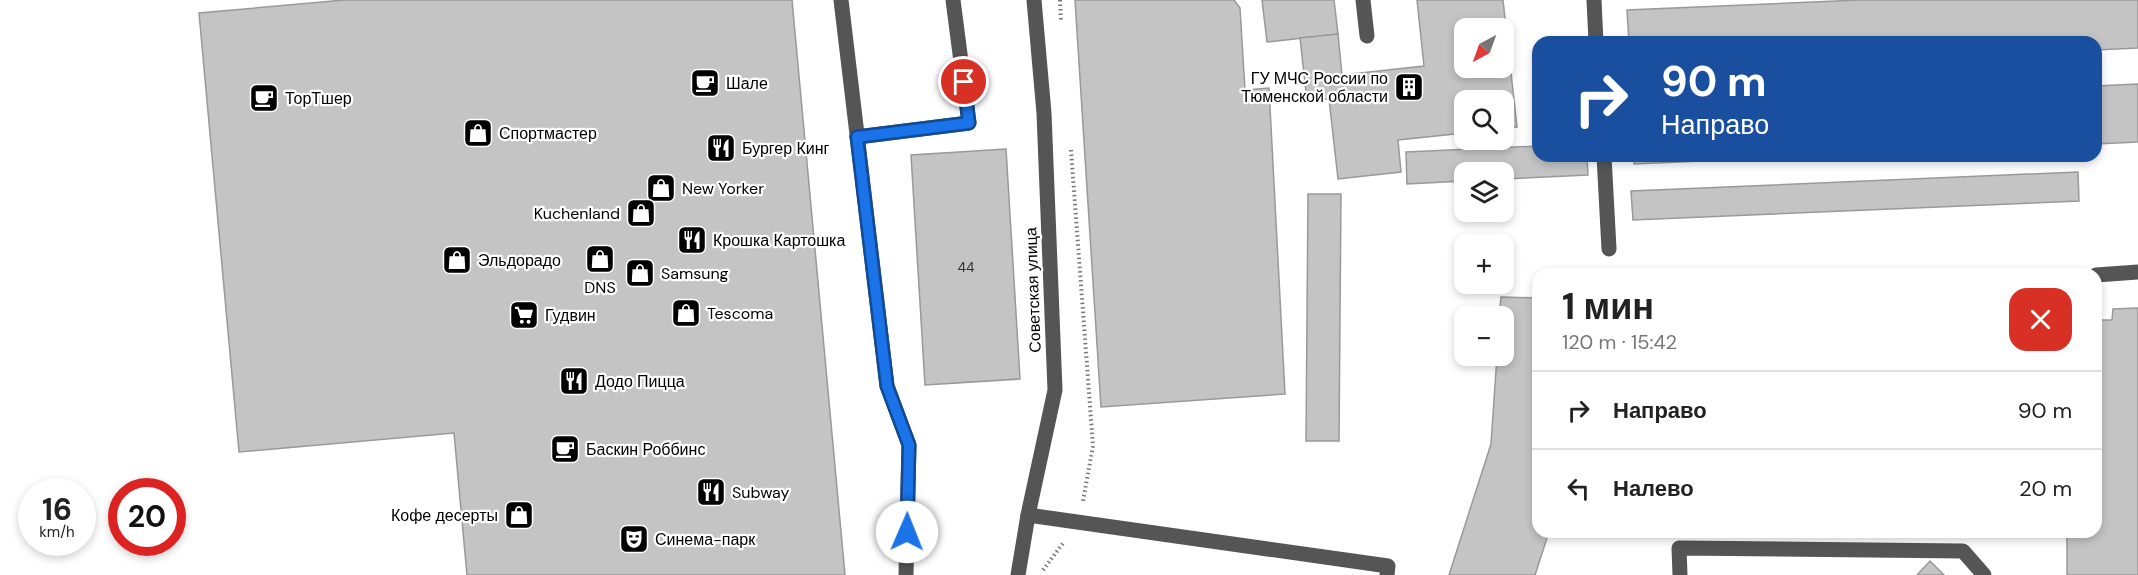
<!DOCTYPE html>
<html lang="ru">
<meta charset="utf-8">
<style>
:root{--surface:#fff;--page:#f6f6f6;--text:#222;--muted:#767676;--line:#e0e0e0}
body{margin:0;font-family:"DM Sans",sans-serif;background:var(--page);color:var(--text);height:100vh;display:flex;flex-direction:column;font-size:22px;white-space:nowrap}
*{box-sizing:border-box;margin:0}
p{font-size:20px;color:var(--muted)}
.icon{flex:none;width:33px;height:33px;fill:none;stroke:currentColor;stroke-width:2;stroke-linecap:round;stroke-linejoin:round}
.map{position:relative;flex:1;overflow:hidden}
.sheet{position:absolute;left:1532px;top:268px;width:570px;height:270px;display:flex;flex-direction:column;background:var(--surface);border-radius:18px;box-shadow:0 3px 9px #0003}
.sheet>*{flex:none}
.hud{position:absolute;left:1532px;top:36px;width:570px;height:126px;border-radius:18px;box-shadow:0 3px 9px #0003;background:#1a4fa0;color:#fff;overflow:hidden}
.needle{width:39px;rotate:221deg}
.tools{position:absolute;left:1454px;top:18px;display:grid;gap:12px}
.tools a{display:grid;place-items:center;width:60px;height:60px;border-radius:12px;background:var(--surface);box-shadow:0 3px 9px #0003;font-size:30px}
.speed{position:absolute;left:18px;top:478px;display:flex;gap:12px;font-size:30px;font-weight:700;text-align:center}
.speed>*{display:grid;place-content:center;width:78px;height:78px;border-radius:50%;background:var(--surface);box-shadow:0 3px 9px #0003;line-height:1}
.speed small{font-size:15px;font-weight:400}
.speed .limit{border:9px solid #d22;background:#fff;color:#111}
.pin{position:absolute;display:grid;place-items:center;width:51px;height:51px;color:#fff;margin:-26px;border:3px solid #fff;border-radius:50%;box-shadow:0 2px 6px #0007}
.me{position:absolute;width:66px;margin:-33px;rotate:1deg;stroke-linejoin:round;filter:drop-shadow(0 0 4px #0008)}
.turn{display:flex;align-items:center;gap:21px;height:126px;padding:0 30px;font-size:27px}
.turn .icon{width:78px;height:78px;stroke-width:2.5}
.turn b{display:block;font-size:42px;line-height:51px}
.round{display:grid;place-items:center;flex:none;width:63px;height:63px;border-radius:18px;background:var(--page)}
.summary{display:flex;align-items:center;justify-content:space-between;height:102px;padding:0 30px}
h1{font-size:36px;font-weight:700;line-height:45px}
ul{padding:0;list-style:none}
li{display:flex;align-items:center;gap:18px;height:78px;padding:0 30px;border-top:2px solid var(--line)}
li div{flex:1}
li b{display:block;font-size:22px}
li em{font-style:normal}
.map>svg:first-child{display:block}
.building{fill:#c4c4c4;stroke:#999;stroke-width:1.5;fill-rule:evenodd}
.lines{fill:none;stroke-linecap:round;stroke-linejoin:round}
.path{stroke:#777;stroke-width:4;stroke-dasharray:1.5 3;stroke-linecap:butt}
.minor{stroke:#555;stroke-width:15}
.route-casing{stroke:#114b97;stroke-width:15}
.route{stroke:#1a73e8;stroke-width:10}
.labels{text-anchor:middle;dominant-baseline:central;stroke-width:4.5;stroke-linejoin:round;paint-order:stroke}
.number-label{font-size:14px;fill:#313131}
.poi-label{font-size:16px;fill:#000;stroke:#fff;text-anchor:start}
.street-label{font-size:16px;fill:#000;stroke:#fff}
</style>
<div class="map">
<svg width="2138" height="575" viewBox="0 0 2138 575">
<rect width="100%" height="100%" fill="#fff"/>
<g class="building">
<polygon points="344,0 792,0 845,575 467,575 454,433 239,452 199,13"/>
<polygon points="1075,0 1234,0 1240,8 1245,90 1269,88 1285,394 1101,407"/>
<polygon points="1262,0 1334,0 1338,34 1267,42"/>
<path d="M1417,0h86l14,127 -14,1v-28h-39v33l-66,7 3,32 -63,7 -9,-80 -22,2 -7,-63 38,-4 4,41 82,-9zM1464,28h39v40h-39z"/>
<polygon points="1859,0 2138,0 2138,48 2096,50 2096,42 1629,42 1627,10"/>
<polygon points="2138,84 2138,142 2096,144 2096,86"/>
<polygon points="1538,146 1538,156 1587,156 1588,175 1503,179 1503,172 1464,172 1464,181 1407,184 1406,152"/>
<polygon points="1006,149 1020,379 925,385 911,155"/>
<polygon points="1634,156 1816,156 1634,164"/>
<polygon points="2078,172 2079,201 1633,220 1631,191"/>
<polygon points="1308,194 1341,194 1339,441 1306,441"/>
<polygon points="1501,297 1538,298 1538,532 1549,532 1535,575 1449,575 1491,444 1497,356 1503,356 1503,316 1499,316"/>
<polygon points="2138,308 2138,575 2067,575 2067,532 2096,532 2096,320 2112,320 2113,309"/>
<polygon points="1930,561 1944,575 1917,575"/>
</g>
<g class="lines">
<g class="path">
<polyline points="1060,0 1061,20"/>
<polyline points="1071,150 1093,446 1083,501"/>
<polyline points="1043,570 1064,542"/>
</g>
<g class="minor">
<polyline points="841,0 887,386 909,445 906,575"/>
<polyline points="1363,0 1367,36"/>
<polyline points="1594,0 1596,42"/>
<polyline points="857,137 969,123 953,0"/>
<polyline points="1604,156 1609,249"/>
<polyline points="2096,275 2138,272"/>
<polyline points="1028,515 1388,566 1387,575"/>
<polyline points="1018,575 1028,515 1055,390 1044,113 1034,0"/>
<polyline points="1680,575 1679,548 1963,551 1984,575"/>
</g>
</g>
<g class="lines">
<g class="route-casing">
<polyline id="route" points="907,532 909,445 887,386 857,137 969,123 964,82"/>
</g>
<use href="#route" class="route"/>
</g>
<defs>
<g id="cafe-square" transform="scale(1.5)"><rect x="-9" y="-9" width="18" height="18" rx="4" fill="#000" stroke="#fff"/><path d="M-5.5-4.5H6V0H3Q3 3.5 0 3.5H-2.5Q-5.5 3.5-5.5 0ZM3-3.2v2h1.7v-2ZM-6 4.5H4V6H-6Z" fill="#fff"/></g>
<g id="building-square" transform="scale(1.5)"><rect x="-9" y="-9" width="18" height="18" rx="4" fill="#000" stroke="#fff"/><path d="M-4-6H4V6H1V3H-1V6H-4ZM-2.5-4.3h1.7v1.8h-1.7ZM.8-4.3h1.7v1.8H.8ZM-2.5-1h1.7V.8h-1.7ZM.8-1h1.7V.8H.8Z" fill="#fff"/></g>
<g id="shop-square" transform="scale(1.5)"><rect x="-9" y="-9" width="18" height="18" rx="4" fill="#000" stroke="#fff"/><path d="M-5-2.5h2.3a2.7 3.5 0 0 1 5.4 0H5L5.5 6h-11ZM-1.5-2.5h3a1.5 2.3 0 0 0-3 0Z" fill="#fff"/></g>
<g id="restaurant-square" transform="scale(1.5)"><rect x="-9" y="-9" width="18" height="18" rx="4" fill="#000" stroke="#fff"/><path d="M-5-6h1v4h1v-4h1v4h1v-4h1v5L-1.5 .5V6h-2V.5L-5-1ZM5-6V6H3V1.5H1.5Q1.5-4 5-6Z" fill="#fff"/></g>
<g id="supermarket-square" transform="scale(1.5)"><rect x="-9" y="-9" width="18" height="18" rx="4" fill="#000" stroke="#fff"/><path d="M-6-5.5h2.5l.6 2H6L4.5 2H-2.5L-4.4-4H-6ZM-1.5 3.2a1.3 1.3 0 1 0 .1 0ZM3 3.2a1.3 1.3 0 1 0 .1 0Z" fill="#fff"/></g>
<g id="theatre-square" transform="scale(1.5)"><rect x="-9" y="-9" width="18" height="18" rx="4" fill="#000" stroke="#fff"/><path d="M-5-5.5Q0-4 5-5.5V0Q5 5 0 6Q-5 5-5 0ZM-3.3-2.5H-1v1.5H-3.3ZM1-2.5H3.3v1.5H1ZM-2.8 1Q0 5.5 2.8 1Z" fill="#fff"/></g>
</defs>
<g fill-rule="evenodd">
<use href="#cafe-square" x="705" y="83"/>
<use href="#building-square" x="1409" y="87"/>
<use href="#cafe-square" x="264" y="98"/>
<use href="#shop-square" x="478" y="133"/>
<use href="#restaurant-square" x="721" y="148"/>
<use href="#shop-square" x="661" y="188"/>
<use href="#shop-square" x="641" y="213"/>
<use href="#restaurant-square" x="692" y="240"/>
<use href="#shop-square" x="600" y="259"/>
<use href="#shop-square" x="457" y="260"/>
<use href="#shop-square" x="640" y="273"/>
<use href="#shop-square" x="686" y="313"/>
<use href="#supermarket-square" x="524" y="315"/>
<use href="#restaurant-square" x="574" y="381"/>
<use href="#cafe-square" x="565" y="449"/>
<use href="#restaurant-square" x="711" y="492"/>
<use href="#shop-square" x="519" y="515"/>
<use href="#theatre-square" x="634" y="539"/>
</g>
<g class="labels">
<g class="number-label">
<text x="966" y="267">44</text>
</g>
<g class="poi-label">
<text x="1388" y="78" text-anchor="end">ГУ МЧС России по<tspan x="1388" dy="18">Тюменской области</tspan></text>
<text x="726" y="83">Шале</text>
<text x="285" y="98">ТорТшер</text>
<text x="499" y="133">Спортмастер</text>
<text x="742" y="148">Бургер Кинг</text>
<text x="682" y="188">New Yorker</text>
<text x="620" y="213" text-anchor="end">Kuchenland</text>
<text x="713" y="240">Крошка Картошка</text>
<text x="478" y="260">Эльдорадо</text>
<text x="661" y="273">Samsung</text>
<text x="600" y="287" text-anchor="middle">DNS</text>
<text x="707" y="313">Tescoma</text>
<text x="545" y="315">Гудвин</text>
<text x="595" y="381">Додо Пицца</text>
<text x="586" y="449">Баскин Роббинс</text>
<text x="732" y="492">Subway</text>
<text x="498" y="515" text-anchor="end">Кофе десерты</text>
<text x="655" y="539">Синема-парк</text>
</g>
<g class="street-label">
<text transform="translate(1033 290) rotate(-92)">Советская улица</text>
</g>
</g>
</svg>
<div class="tools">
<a><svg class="needle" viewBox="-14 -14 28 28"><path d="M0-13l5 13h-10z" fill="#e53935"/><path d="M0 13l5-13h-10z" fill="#767676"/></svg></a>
<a><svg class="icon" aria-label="search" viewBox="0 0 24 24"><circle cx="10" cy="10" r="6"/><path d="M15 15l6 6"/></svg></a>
<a><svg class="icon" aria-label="layers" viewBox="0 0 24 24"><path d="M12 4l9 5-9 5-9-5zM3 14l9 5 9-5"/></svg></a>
<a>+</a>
<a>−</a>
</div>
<div class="speed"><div>16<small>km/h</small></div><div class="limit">20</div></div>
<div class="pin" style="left:964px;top:82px;background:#d93025"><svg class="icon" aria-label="arrive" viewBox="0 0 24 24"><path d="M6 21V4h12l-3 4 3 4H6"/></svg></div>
<svg class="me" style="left:907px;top:532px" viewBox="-20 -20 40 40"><circle r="19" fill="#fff"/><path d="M0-13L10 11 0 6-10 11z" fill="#1a73e8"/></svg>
<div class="hud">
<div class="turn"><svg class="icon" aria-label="right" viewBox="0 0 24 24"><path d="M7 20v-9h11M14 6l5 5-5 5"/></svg><div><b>90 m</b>Направо</div></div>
</div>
<section class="sheet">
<div class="summary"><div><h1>1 мин</h1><p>120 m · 15:42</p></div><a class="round" style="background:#d93025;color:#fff"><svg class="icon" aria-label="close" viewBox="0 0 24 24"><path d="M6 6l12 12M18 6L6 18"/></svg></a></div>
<ul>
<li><svg class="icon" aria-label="right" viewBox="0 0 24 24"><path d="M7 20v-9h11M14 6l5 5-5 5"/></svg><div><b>Направо</b></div><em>90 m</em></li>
<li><svg class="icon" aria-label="left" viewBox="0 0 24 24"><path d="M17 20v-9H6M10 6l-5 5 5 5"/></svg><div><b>Налево</b></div><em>20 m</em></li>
</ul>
</section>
</div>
